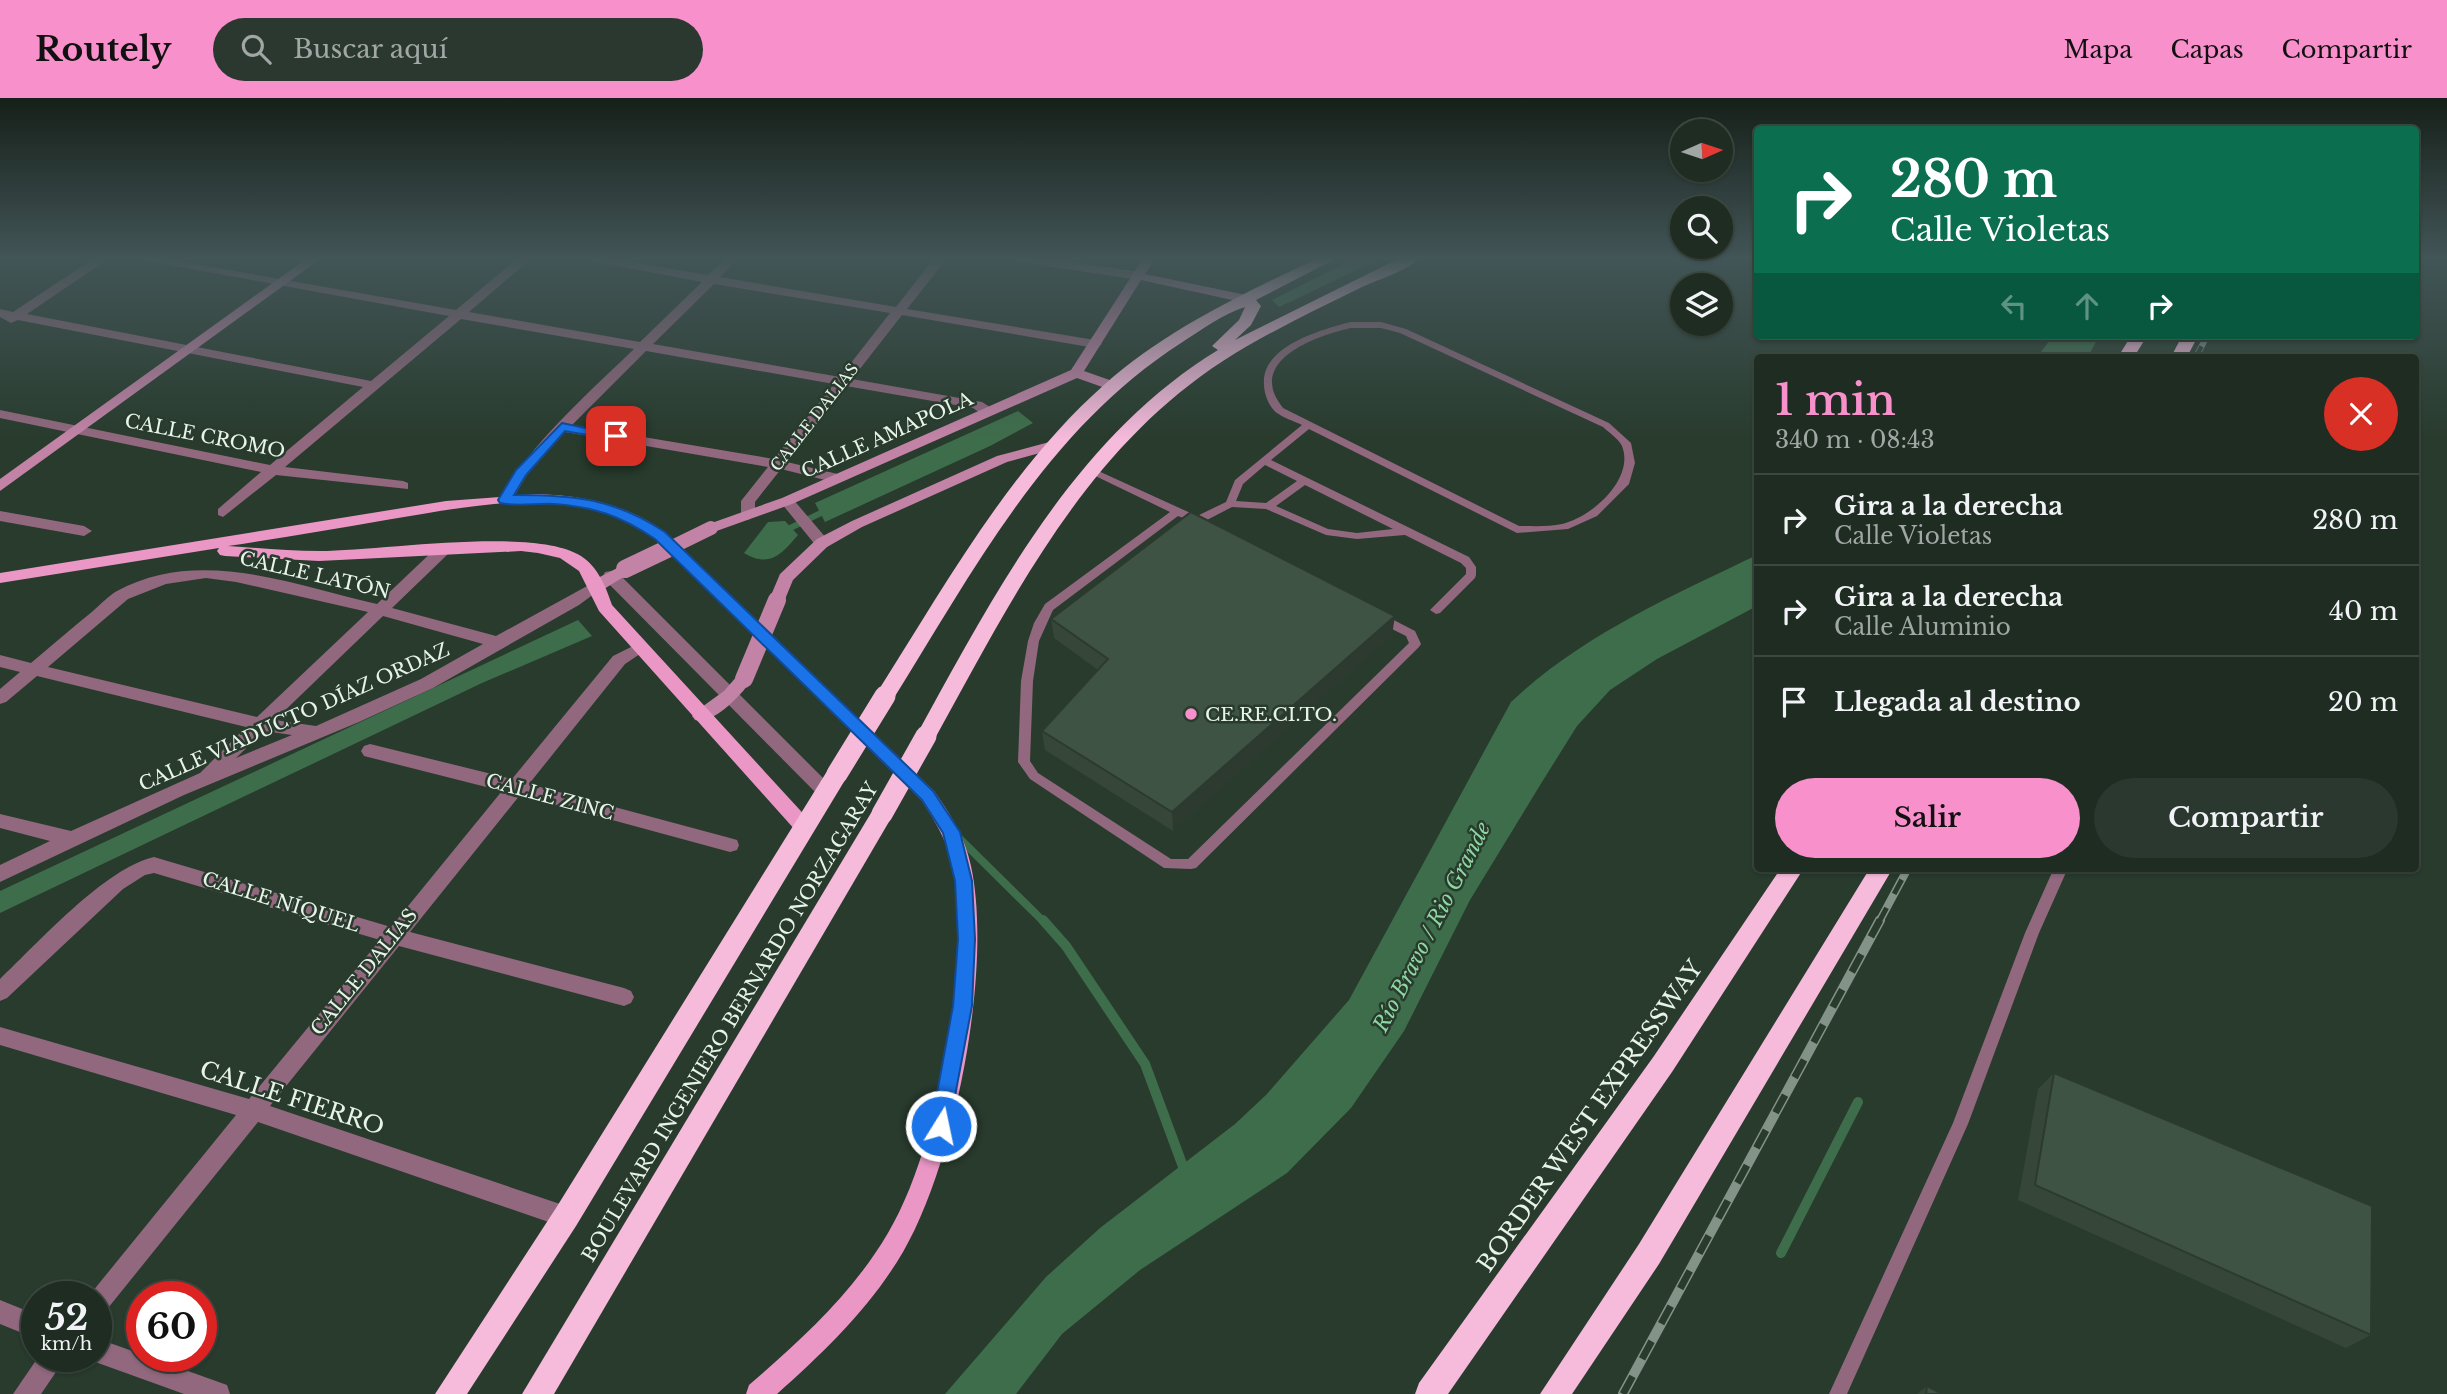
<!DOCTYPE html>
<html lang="es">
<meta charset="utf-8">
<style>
:root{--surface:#1e2c22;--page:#2b382f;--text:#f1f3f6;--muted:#a1a7a5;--line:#3c4840;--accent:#f890cc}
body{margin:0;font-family:"Libre Baskerville",serif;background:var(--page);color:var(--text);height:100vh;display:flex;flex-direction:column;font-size:26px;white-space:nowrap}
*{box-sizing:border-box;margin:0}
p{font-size:23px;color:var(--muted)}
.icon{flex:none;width:38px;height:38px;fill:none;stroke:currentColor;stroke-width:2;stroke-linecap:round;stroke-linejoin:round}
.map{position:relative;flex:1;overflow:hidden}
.details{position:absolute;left:1754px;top:256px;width:665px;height:518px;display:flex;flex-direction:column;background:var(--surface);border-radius:7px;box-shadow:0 2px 5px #0004,0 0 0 2px var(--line)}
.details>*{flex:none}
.top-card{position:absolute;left:1754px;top:28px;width:665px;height:214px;border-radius:7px;box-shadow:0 2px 5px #0004,0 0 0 2px var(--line);background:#0b6e4f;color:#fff;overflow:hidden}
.needle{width:46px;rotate:87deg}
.controls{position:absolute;left:1670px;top:21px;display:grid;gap:14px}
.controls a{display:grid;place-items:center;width:63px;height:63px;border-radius:50%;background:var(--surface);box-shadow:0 2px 5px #0004,0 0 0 2px var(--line);font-size:35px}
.speed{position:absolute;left:21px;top:1183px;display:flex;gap:14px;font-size:35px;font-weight:700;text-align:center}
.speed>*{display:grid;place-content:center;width:91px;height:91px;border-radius:50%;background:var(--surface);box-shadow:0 2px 5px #0004,0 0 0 2px var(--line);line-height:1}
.speed small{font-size:18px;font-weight:400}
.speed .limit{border:10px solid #d22;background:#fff;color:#111}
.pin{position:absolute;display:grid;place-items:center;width:60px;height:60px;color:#fff;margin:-30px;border-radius:14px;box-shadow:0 4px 10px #0006}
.me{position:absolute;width:77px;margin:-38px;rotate:10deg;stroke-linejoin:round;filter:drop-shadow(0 0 5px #0008)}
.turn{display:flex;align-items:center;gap:24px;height:147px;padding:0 21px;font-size:32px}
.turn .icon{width:91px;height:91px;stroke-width:2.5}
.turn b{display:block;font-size:49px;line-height:60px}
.lanes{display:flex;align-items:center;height:66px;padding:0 21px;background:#0003;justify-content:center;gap:35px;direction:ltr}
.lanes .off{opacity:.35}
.round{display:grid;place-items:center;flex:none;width:74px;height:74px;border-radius:37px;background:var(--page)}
.headline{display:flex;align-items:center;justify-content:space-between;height:119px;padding:0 21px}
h1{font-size:42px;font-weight:600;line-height:52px;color:var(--accent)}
.button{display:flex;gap:14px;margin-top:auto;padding:14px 21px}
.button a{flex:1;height:80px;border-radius:42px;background:var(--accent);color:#111;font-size:28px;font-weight:600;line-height:80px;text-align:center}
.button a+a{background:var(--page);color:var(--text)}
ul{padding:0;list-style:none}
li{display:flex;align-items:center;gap:21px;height:91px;padding:0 21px;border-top:2px solid var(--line)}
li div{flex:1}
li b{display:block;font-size:26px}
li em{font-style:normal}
header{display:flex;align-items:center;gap:42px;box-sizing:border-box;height:98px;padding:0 35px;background:var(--accent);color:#111}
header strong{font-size:33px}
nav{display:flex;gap:38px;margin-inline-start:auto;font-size:24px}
.search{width:490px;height:63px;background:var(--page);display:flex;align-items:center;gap:18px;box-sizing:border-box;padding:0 24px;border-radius:38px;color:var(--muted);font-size:26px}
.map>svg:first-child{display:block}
.water{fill:#3e6d4b}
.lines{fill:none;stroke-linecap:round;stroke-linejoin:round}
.stream-far2{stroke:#3e6d4b;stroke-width:6}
.stream-far1{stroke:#3e6d4b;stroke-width:8}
.stream{stroke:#3e6d4b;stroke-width:10}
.lane{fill:#91687e;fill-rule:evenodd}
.street{fill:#91687e;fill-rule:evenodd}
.secondary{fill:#c383a7;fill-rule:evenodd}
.primary{fill:#ea97c6;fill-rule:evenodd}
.highway{fill:#f6badb;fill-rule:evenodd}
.rail-far2-casing{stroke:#849388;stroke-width:6}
.rail-far1-casing{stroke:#849388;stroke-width:8}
.rail-casing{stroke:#849388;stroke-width:10}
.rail-far2{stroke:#283b2d;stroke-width:4.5;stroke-dasharray:12;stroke-linecap:butt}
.rail-far1{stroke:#283b2d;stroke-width:5;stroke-dasharray:16;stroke-linecap:butt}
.rail{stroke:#283b2d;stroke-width:7;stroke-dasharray:20;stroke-linecap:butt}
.secondary-bridge-far1{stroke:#c383a7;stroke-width:14}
.secondary-bridge{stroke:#c383a7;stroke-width:18}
.highway-bridge{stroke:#f6badb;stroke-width:21}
.wall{fill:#36473a}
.shaded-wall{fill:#2c3a30}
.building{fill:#3f5344;stroke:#2c3a30;stroke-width:2}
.route{fill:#1a73e8;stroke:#114b97;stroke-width:2}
.poi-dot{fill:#f890cc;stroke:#283b2d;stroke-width:2.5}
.labels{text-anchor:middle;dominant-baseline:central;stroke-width:5;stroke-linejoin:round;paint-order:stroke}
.far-street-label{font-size:16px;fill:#e8f3ea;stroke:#283b2d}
.street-label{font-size:19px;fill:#e8f3ea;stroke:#283b2d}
.poi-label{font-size:19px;fill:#e8f3ea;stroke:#283b2d;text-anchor:start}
.water-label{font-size:21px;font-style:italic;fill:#8ed7a2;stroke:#283b2d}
.near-street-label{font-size:23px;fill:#e8f3ea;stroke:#283b2d}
</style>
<header>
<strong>Routely</strong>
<div class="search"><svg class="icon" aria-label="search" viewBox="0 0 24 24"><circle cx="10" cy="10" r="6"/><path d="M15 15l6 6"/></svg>Buscar aquí</div>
<nav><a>Mapa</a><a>Capas</a><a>Compartir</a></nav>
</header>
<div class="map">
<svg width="2447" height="1296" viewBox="0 0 2447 1296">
<rect width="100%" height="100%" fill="#283b2d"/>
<g class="water">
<polygon points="1358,159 1384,159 1279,209 1272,202"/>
<polygon points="2053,238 2099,238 2088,259 2037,259"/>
<polygon points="1018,313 1033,325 990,348 825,424 815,405"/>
<path d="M785,423l13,14c-17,20 -29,33 -54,18l24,-31z"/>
<path d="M1757,457v51l-100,53 -47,31 -33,36 -35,56 -72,118 -66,131 -53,77 -64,65 -147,97 -78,64 -46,60h-71l101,-117 54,-49 135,-104 31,-29 83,-95 162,-298c71,-67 159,-105 246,-147z"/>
<polygon points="578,522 592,538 482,585 0,815 0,793"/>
</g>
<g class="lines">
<polyline class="stream-far2" points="782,434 827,412"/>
<polyline class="stream-far1" points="958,739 1044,824"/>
<g class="stream">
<polyline points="1043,822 1066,848 1145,966 1185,1074"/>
<polyline points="1781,1155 1858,1004"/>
</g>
<g class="lane">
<path d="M1351,224h30l25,7 203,94 22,20 4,20 -6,21 -32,32 -29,13 -51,4 -208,-104 -38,31 198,97 7,10v8l-1,3 -35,35 -4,1 -6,-4 36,-36v-6l-5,-5 -56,-28 -48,4 -31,-4 -60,-26 -34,-2 -27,14v3l-4,1 -23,-9 -125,94 -14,31 -6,40 -3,80 8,12 133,86h17l221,-216 -3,-7 -30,-15 -2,-3 2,-3h8l31,16 6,13 -2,3 -223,221 -5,1 -27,-1 -134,-89 -12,-17 3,-81 7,-40 6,-18 11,-19 125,-92 -85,-41 5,-3 4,1 103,47 29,-14 9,-22 67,-55c-8,-4 -18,-7 -25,-12 -8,-6 -13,-19 -13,-29 -3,-38 59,-55 87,-62zM1351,230h30l19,5 203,94c5,5 16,12 19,19 13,33 -30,71 -60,78 -13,3 -30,2 -43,2l-236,-118c-3,-4 -7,-10 -9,-15 -14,-39 50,-59 77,-65zM1265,367l32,16 -31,22 -30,-2 7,-17zM1305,387l88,44 -36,4 -29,-4 -52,-23z"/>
<polygon points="2054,770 2068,770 2039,835 1968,1026 1847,1296 1829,1296 1953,1025 2025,835"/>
</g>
<g class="street">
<path d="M96,159h15l-84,57 344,67 78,-65 -323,-59h29l301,53 63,-53h14l-64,55 171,30 62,-60 -131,-25h30l107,18 19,-18h13l-20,20 176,30 39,-50h13l-41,52 188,31 7,4 -7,4 -193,-33 -50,64 130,23 11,7v6h-10l-10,-7 -127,-22 -59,76 55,13v6l-5,2 -56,-14 -26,33v13l-7,5 -7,-5v-14l27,-34 -203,-35 -38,43 -17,28h-10l-2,-3c35,-58 87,-104 136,-151l-173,-30 -176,148 118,14 5,2v6l-132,-14 -53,42 -5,-2v-6l43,-37 -261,-54v-8l270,55 93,-78 -345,-67 -7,3 -11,-6v-8l13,3zM714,186l176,29 -50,64 -187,-33zM646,253l188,33 -60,75 -202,-34z"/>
<polygon points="1008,159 1041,159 1139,174 1145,178 1139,182 1014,163"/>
<polygon points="787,398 792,400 827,441 830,445 827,449 817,449 782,406 780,403"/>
<polygon points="0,413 84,428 92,433 84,438 0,423"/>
<path d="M442,448l8,5 -3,4 -55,53 104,28 102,-56 8,5 -27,20 -146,83 -74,34 -175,73 -184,87v-17l50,-24 -50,-13v-14l71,17 129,-58 46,-46 -209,-51 -31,26 -6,2v-15l20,-17 -20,-5v-12l31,8c21,-18 41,-35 62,-52 7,-6 15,-15 24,-20 82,-45 177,-6 260,13l60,-57zM206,480l30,4 132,30 -111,105 -209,-50 80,-68 38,-15zM383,518l100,28 -62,35 -105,47 -41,-6zM264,633l28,4 -56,23z"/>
<polygon points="611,473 617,474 832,689 835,694 832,699 820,699 605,482 603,478 605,474"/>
<path d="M641,544l6,2 2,4 -24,16 -96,120 201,54 7,2 2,5 -2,5 -7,2 -210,-57 -110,137 214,56 7,3 3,6 -3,6 -7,3 -225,-60 -129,160 296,100 8,3 3,8 -3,8 -8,3 -308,-106 -154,191 -8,4v-20h-8l148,-182 -236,-70v-18l249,72 131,-159 -226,-67 -9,2 -22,14 -116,109 -7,3v-22c38,-36 105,-111 154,-122l237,70 111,-136 -138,-35 -3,-5 3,-5 6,-2 142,35 101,-123z"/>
<polygon points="0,1202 37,1217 37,1241 0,1226"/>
<polygon points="96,1240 227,1287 230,1296 184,1296 87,1261 86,1258 96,1258"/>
<polygon points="39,1258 67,1258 41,1296 13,1296"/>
</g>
<g class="secondary">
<polygon points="309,159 323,159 0,393 0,381"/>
<polygon points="1144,159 1156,159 1145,176 1246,197 1252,201 1246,205 1141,182 1084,273 1118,285 1118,291 1108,291 1077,280 792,406 711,435 703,430 706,427 782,400 1071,272"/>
<polygon points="1053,343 1058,344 1058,350 1007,364 862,429 827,449 793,482 783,506 771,506 769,502 780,476 817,441 852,423 997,358"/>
<polygon points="625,466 630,467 633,471 630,475 604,491 592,491 590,487 592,483"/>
<path d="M744,575l8,6c-8,14 -40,47 -57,41l-3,-4 3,-4 29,-21 14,-16z"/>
</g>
<path class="primary" d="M538,396c47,2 88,10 127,38l269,259c17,24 31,46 37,75 22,102 -16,297 -68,386 -33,56 -78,99 -126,142h-31l3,-9c53,-46 103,-91 139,-152 51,-85 82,-267 65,-365 -5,-26 -17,-45 -31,-67l-267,-263c-17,-11 -33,-21 -52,-27 -68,-20 -148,-2 -217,9 -52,9 -105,18 -158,26 31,2 61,5 92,5 60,0 215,-25 261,5 17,11 25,31 31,49l198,216 2,5 -2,5h-14l-197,-220 -20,-40 -19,-13 -22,-5 -17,-2 -202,10 -94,-5 -5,-1 -3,-4 2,-3 -219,35v-10l446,-72z"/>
<g class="highway">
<path d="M1320,159h19l-83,43 5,6 -10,19 -16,15 167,-83h19c-15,15 -43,22 -61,31 -47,23 -93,45 -137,73 -139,90 -212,240 -290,381h-14l-3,-6c78,-142 159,-299 302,-386l-6,-4 27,-26 6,-13c-22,7 -44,23 -64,36 -134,86 -207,227 -289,358h-14l-3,-5 3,-5c68,-107 131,-222 227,-307 62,-55 140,-91 215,-127z"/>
<polygon points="2131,238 2147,238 2134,259 2118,259"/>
<polygon points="2182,238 2198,238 2187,259 2171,259"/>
<polygon points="837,668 845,670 848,676 845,682 576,1128 467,1296 435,1296 556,1110 829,670"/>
<polygon points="882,707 890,710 893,716 890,722 554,1296 522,1296 874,710"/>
<polygon points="1781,770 1804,770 1672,974 1448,1296 1415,1296 1419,1285 1654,958"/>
<polygon points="1870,770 1893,770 1659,1166 1572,1296 1540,1296 1639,1146"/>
</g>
<g class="rail-far2-casing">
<polyline id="rail-far2" points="2196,259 2207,238"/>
</g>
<g class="rail-far1-casing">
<polyline id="rail-far1" points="1879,824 1908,770"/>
</g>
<g class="rail-casing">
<polyline id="rail" points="1623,1296 1880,822"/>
</g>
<use href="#rail-far2" class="rail-far2"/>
<use href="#rail-far1" class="rail-far1"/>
<use href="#rail" class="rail"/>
<polyline class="secondary-bridge-far1" points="664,453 711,430"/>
<g class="secondary-bridge">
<polyline points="625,471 667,451"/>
<polyline points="744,581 777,502"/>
</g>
<g class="highway-bridge">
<polyline points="837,676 885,598"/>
<polyline points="882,716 926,638"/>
</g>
</g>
<g class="wall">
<polygon points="1051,521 1392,537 1173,733 1045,652 1042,633 1098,572 1054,540"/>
<polygon points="2054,975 2371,1237 2346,1250 2018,1102 2038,991"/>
<polygon points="1927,1288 1942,1296 1917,1296"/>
</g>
<polygon class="shaded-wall" points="1395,518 1392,537 1173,733 1172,714"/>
<g class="building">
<polygon points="1191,414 1395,518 1172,714 1042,633 1108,561 1051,521"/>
<polygon points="2054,975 2372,1108 2371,1237 2035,1087"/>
<polygon points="1927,1288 1942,1296 1926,1296"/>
</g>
<linearGradient id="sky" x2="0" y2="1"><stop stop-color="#162019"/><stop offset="0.47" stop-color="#425557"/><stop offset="1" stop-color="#425557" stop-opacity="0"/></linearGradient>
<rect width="2447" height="341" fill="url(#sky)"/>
<path class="route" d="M562,325l60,13 -6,4 -51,-9 -39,44 -12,20c61,0 99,3 151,37l268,259 27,41 12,49 3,58 -3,67 -24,127 -7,2 -7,-2 -3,-7 22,-120 5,-67 -3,-58 -12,-48 -21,-33 -267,-261c-34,-23 -60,-32 -101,-35 -17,-1 -37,3 -54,-1l-2,-3 18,-30z"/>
<circle class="poi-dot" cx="1191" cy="616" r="7"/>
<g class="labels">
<g class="far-street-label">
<text transform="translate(814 319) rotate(-52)">CALLE DALIAS</text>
</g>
<g class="street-label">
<text transform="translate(887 337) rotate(-24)">CALLE AMAPOLA</text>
<text transform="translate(205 338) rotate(11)">CALLE CROMO</text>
<text transform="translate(315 477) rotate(13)">CALLE LATÓN</text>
<text transform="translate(294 619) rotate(-24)">CALLE VIADUCTO DÍAZ ORDAZ</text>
<text transform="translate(550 699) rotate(15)">CALLE ZINC</text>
<text transform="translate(281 804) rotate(17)">CALLE NÍQUEL</text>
<text transform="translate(364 874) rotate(-51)">CALLE DALIAS</text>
<text transform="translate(730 924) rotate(-59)">BOULEVARD INGENIERO BERNARDO NORZAGARAY</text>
</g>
<g class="poi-label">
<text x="1205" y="616">CE.RE.CI.TO.</text>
</g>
<g class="water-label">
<text transform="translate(1432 829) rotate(-63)">Río Bravo / Rio Grande</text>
</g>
<g class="near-street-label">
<text transform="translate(292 1000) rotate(18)">CALLE FIERRO</text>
<text transform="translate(1590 1018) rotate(-55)">BORDER WEST EXPRESSWAY</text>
</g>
</g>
</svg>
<div class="controls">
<a><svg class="needle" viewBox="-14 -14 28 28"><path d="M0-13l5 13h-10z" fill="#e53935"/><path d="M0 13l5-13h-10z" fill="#a1a7a5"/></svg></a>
<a><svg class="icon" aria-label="search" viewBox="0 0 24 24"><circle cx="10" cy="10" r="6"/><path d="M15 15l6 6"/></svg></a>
<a><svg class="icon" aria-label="layers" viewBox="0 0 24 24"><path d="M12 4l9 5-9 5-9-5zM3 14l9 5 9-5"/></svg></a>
</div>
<div class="speed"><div>52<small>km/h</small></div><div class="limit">60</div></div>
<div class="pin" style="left:616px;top:338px;background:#d93025"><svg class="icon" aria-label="arrive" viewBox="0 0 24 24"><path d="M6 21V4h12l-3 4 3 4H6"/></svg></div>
<svg class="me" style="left:941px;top:1028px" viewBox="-20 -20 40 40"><circle r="17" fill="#1a73e8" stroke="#fff" stroke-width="3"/><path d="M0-11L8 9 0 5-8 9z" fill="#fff"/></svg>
<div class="top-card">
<div class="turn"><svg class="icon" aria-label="right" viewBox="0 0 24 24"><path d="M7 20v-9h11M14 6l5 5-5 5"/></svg><div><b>280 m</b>Calle Violetas</div></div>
<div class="lanes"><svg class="icon off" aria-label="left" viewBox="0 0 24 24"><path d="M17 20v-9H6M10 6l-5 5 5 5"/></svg><svg class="icon off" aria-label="ahead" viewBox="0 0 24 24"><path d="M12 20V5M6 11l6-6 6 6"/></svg><svg class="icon" aria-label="right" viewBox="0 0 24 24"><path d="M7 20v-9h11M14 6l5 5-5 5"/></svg></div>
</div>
<section class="details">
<div class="headline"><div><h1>1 min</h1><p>340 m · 08:43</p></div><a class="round" style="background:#d93025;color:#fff"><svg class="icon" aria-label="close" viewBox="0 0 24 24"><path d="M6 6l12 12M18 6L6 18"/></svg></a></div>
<ul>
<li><svg class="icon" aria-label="right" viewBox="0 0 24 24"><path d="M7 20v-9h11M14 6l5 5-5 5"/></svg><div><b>Gira a la derecha</b><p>Calle Violetas</p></div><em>280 m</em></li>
<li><svg class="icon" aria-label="right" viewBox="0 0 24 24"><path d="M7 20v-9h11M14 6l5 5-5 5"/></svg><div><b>Gira a la derecha</b><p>Calle Aluminio</p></div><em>40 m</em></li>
<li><svg class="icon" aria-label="arrive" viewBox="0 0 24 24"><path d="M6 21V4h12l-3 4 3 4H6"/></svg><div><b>Llegada al destino</b></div><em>20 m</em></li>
</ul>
<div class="button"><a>Salir</a><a>Compartir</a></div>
</section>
</div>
